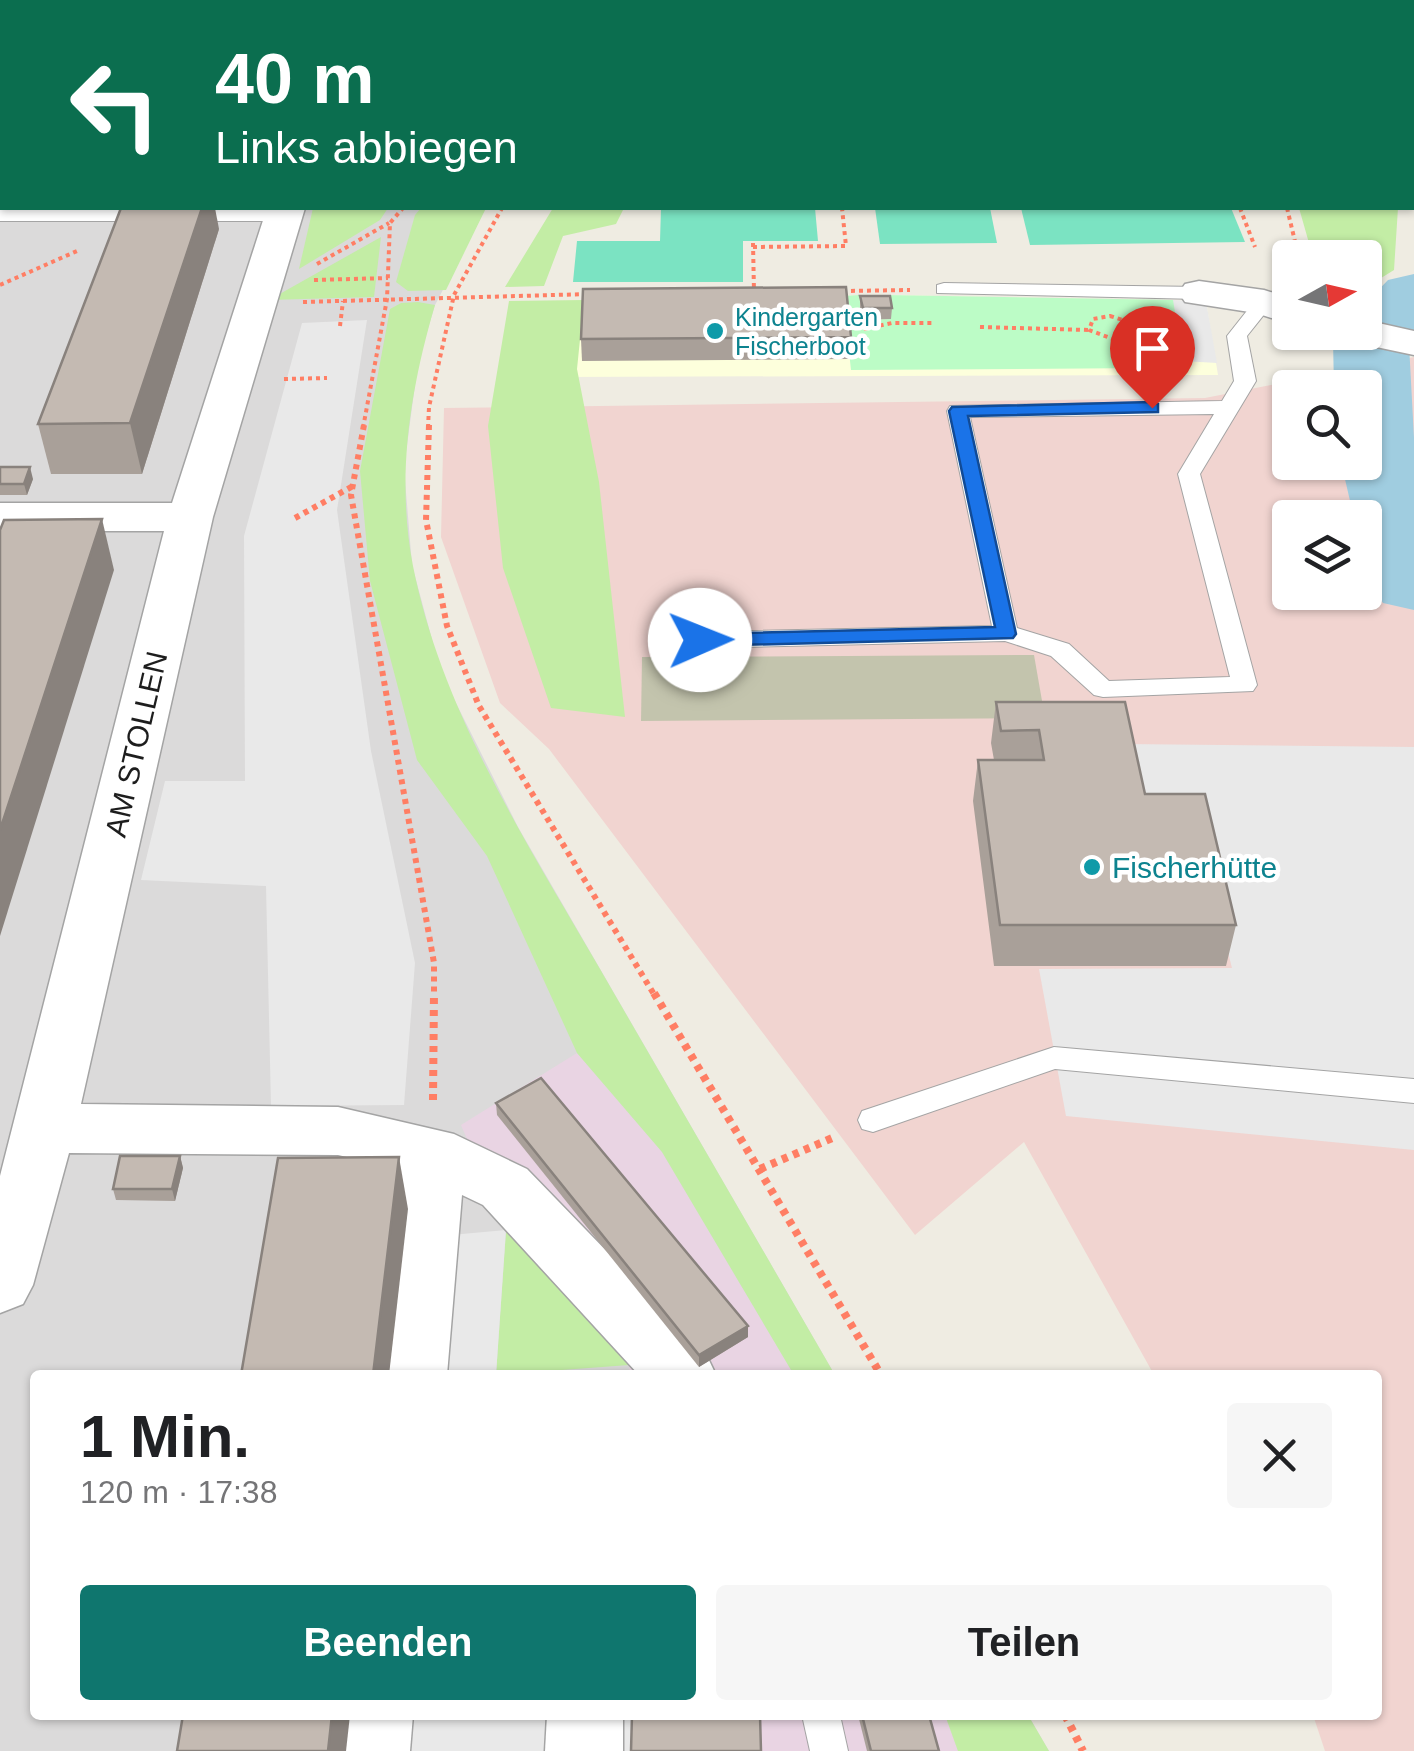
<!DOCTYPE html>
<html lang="de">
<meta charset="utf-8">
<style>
:root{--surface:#fff;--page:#f6f6f6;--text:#202124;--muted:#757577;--accent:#0f766e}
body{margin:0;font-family:Arial,sans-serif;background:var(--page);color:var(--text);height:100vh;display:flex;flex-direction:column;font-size:38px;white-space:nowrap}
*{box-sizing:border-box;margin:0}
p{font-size:32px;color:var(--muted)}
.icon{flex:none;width:55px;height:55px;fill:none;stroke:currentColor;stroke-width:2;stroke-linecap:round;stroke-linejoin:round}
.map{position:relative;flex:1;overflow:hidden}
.side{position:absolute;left:30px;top:1370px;width:1352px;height:350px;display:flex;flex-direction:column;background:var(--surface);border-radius:10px;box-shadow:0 2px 8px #0004}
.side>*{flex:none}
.hud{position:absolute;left:0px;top:0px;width:1415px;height:210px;box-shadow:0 2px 8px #0004;background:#0b6e4f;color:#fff;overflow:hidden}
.needle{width:65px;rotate:82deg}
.tools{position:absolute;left:1272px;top:240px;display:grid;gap:20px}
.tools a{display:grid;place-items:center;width:110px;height:110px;border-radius:10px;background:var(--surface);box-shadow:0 2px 8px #0004;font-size:50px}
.pin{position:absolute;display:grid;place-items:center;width:85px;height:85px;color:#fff;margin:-102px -42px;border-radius:50% 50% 50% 0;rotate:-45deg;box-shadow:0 0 10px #0007}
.pin .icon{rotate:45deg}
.me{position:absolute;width:110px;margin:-55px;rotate:89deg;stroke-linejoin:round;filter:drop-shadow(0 0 8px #0008)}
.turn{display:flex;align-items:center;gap:35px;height:210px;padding:0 50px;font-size:45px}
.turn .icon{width:130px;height:130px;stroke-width:2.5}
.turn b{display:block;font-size:70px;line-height:85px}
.round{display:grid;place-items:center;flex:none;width:105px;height:105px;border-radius:10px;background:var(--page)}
.headline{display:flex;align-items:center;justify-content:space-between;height:170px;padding:0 50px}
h1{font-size:60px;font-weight:800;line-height:75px}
.cta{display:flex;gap:20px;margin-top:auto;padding:20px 50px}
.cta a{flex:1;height:115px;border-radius:10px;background:var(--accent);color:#fff;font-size:40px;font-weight:800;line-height:115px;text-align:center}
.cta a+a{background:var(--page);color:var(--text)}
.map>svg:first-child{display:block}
.residential{fill:#dbdada}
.commercial{fill:#f1d4d0;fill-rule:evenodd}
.industrial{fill:#e9d4e3}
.education{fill:#fdffdc}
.construction{fill:#c3c4ad}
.grass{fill:#c3eda5}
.park{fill:#bcfcc6}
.pitch{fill:#7be3c2}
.parking{fill:#e9e9e9}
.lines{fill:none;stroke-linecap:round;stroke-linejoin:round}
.river{fill:#a0cde0;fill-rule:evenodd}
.service-casing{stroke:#a4a4a4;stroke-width:2}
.minor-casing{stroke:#a4a4a4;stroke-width:3}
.path-far2{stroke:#ff7e64;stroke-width:4;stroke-dasharray:4 4;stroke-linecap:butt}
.path-far1{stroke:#ff7e64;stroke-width:6;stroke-dasharray:5 5;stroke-linecap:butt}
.path{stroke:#ff7e64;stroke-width:8;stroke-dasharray:6 6;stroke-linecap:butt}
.service{fill:#fff;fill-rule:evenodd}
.minor{fill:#fff;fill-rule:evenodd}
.wall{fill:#a9a099}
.shaded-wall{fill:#89827d}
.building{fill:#c4bab2;stroke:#89827d;stroke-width:2.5}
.route{fill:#1a73e8;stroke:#114b97;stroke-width:2.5}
.culture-dot{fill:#0f9aa8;stroke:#fff;stroke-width:4}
.labels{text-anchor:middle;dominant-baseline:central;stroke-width:9;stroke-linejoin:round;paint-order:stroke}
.far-culture-label{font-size:25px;fill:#0d838f;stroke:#fff;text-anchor:start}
.street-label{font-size:30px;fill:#1d1d1d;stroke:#fff}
.culture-label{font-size:30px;fill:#0d838f;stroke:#fff;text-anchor:start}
</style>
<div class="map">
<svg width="1414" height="1751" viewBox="0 0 1414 1751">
<rect width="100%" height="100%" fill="#efece2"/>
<polygon class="residential" points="0,0 694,0 2,2 2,208 486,208 435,305 418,362 404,468 412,565 441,673 518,827 835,1375 35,1375 35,1715 1028,1715 1049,1751 0,1751"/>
<path class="commercial" d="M1414,357v1394h-89l-12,-36h65v-340h-224l-130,-233 -109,93 -366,-486 -49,-46 -59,-166 3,-129 761,-10zM1290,388h75v74h-75zM1290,518h75v74h-75z"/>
<g class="industrial">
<polygon points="577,1053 662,1152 794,1375 630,1375 629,1365 506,1230 461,1125"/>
<polygon points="633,1715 945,1715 958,1751 632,1751"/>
</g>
<polygon class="education" points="886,295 1206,301 1218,375 555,377 562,301"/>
<polygon class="construction" points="1034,655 1045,718 641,721 642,657"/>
<g class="grass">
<polygon points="762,0 1348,0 1351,2 758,2"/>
<polygon points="313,208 388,208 380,220 299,269"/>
<polygon points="421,208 486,208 446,290 408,291 396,282 415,215"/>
<polygon points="553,208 624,208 616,224 563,236 544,286 505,287"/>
<polygon points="1299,208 1398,208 1394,270 1365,288 1365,258 1313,257"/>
<polygon points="381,237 374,297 269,300"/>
<polygon points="584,300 577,369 599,482 625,717 551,708 503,568 488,426 509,301"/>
<path d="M418,302l17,3c-25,85 -39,173 -22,261 29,146 113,275 187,403 78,135 157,271 235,406h-41l-132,-223 -85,-99 -90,-197 -70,-96 -47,-179 -10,-110 30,-162 11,-6z"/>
<polygon points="506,1230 629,1365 496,1375"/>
<polygon points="945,1715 1028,1715 1049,1751 958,1751"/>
</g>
<polygon class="park" points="859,295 863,320 891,319 886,295 1174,300 1179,338 1144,337 1150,368 851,370 843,296"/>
<g class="pitch">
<polygon points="661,208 815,208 818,241 743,241 743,282 573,282 577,241 660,241"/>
<polygon points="875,208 990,208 997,243 880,244"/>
<polygon points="1021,208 1231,208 1245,242 1030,245"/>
</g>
<g class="parking">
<polygon points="1173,300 1206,301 1217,363 1183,361"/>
<polygon points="367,320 337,510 371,751 415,963 404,1105 271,1106 266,886 141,880 165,781 245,781 244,536 302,323"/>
<polygon points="1122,744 1414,747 1414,1150 1066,1116 1039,969 1232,968 1198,834 1140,832"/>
<polygon points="506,1230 496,1375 413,1375 429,1237"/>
<polygon points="375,1715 633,1715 632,1751 371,1751"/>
</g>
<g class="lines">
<g class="river">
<polygon points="1344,0 1404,0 1406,2 1346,2"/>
<path d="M1414,274v65l-5,5 5,94v172l-31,-7c-18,-28 -18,-53 -18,-85h-11l-13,-56h24v-74h-31l-1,-48 6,-8h26v-28l23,-24z"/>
</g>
<g class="service-casing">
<g id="service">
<polygon points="0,209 284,209 294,215 284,221 0,221"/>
<polygon points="944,283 1199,287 1209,293 1199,299 937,293 937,285"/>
<path d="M1264,296l10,6 -27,34 9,45 -56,93 57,211 -4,6 -150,6 -9,-2 -43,-39 -46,-15 -305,7 -12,-8 12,-8 292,-6 -45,-215 3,-5 272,-5 12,-20 -7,-45 30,-38zM1214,414l-36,60 52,203 -121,4 -40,-37 -52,-16 -47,-211z"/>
<polygon points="1054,1047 1414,1079 1414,1103 1055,1069 873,1132 862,1129 858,1120 862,1111"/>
<polygon points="802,1715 840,1715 848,1751 810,1751"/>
</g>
</g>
<g class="minor-casing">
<g id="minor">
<rect x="319" y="0" width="32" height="2"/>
<rect x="458" y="0" width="32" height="2"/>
<rect x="0" y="55" width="2" height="20"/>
<polygon points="267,208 305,208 213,517 81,1104 338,1107 454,1134 527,1169 706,1354 716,1375 639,1375 483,1205 462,1195 447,1375 379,1375 397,1237 400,1169 338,1155 69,1153 33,1285 23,1304 0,1313 0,1176 164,531 0,531 0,503 172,503"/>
<polygon points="1199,281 1264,290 1290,298 1290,324 1256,313 1185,302 1179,293 1185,284"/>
<polygon points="1365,320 1414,331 1414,355 1348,341 1343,332 1365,332"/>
<polygon points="337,1715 413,1715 410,1751 332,1751"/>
<polygon points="547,1715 623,1715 623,1751 545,1751"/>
</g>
</g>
<g class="path-far2">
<polyline points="631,2 635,0"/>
<polyline points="718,2 722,0"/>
<polyline points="1240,208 1255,247"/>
<polyline points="1287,208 1299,258"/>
<polyline points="753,243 754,292"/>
<polyline points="753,247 846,246 842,208"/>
<polyline points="317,264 389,223"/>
<polyline points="314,280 388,278"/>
<polyline points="0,285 77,251"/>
<polyline points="843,291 910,290"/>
<polyline points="303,302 590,294"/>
<polygon points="1110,316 1129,322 1131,333 1113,339 1089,330 1093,319"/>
<polyline points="340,326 343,301"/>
<polyline points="980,327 1089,330"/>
<polyline points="864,329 892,323 933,323"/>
<polyline points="1131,333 1186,334"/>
<polyline points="284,379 327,378"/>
<polyline points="363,428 387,299 390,223 403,208"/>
<polyline points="428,428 429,407 454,295 502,208"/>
</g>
<g class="path-far1">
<polyline points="364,425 351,495 434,963 434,996"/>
<polyline points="429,425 426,520 447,626 479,706 655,996"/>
<polyline points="295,518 353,486"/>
</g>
<g class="path">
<polyline points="654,993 881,1375"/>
<polyline points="433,1100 434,993"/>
<polyline points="760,1169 837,1136"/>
<polyline points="1065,1715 1083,1751"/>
</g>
<use href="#service" class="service"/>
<use href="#minor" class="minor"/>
</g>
<g class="wall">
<rect x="394" y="0" width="69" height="2"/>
<polygon points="2,140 2,195 0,187 0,144"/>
<polygon points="219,229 142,474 51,474 38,424"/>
<polygon points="860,296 892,308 891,319 862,320 860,308"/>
<polygon points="851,337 850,359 582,361 581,339"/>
<polygon points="0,467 33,479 27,495 0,495"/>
<polygon points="996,702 1145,794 1236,925 1226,966 994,966 973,801 978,760 994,760 991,743"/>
<polygon points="496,1103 748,1337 699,1367 497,1115"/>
<polygon points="180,1156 183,1168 175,1201 116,1200 113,1189"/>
<polygon points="858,1715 929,1715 939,1751 867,1751"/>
</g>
<g class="shaded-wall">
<polygon points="184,0 208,0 207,2 183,2"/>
<polygon points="202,208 215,208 219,229 142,474 130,423"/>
<polygon points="30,467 33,479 27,495 24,484"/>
<polygon points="102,519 114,570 0,936 0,830"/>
<polygon points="180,1156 183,1168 175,1201 172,1189"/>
<polygon points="399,1157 408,1209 389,1375 373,1375"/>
<polygon points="748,1326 748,1337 699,1367 699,1355"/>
<polygon points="332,1715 350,1715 346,1751 328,1751"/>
</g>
<g class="building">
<polygon points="116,0 184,0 183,2 115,2"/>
<polygon points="2,140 2,158 0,158 0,144"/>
<polygon points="121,208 202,208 130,423 38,424"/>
<polygon points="846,287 851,337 581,339 583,289"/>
<polygon points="860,296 890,296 892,308 863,308"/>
<polygon points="0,467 30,467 24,484 0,484"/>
<polygon points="102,519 45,693 0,830 0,530 4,520"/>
<polygon points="996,702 1125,702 1145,794 1205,794 1236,925 1000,925 978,760 1044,760 1039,730 1001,731"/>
<polygon points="541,1078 748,1326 699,1355 496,1103"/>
<polygon points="120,1156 180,1156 172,1189 113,1189"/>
<polygon points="399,1157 373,1375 241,1375 278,1158"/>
<polygon points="183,1715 332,1715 328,1751 177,1751"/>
<polygon points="632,1715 760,1715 761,1751 631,1751"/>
<polygon points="862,1715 929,1715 939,1751 871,1751"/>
</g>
<polygon class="route" points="1152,402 1158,404 1158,412 968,416 1016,634 1013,638 700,646 690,640 700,634 995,627 949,411 952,407"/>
<g class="culture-dot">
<circle cx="715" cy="331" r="10"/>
<circle cx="1092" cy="867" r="10"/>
</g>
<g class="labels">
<g class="far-culture-label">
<text x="735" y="317">Kindergarten<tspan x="735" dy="29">Fischerboot</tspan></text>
</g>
<g class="street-label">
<text transform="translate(136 744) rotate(-77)">AM STOLLEN</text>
</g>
<g class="culture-label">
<text x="1112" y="867">Fischerhütte</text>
</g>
</g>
</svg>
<div class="tools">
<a><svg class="needle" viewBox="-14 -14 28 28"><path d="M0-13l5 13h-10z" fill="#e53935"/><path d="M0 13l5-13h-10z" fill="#757577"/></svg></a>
<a><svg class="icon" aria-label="search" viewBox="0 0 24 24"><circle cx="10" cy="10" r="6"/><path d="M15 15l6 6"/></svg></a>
<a><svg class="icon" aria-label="layers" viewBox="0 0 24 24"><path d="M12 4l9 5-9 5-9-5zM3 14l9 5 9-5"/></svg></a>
</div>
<div class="pin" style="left:1152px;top:408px;background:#d93025"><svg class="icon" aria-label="arrive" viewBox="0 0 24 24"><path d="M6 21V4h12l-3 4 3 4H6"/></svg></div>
<svg class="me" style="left:700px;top:640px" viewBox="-20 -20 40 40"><circle r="19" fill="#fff"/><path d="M0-13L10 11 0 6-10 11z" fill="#1a73e8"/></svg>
<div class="hud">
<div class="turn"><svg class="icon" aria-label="left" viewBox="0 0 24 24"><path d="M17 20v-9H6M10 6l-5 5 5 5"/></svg><div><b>40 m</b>Links abbiegen</div></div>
</div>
<section class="side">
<div class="headline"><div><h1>1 Min.</h1><p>120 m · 17:38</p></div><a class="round"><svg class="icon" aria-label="close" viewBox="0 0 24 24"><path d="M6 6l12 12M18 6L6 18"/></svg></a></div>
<div class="cta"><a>Beenden</a><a>Teilen</a></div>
</section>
</div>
